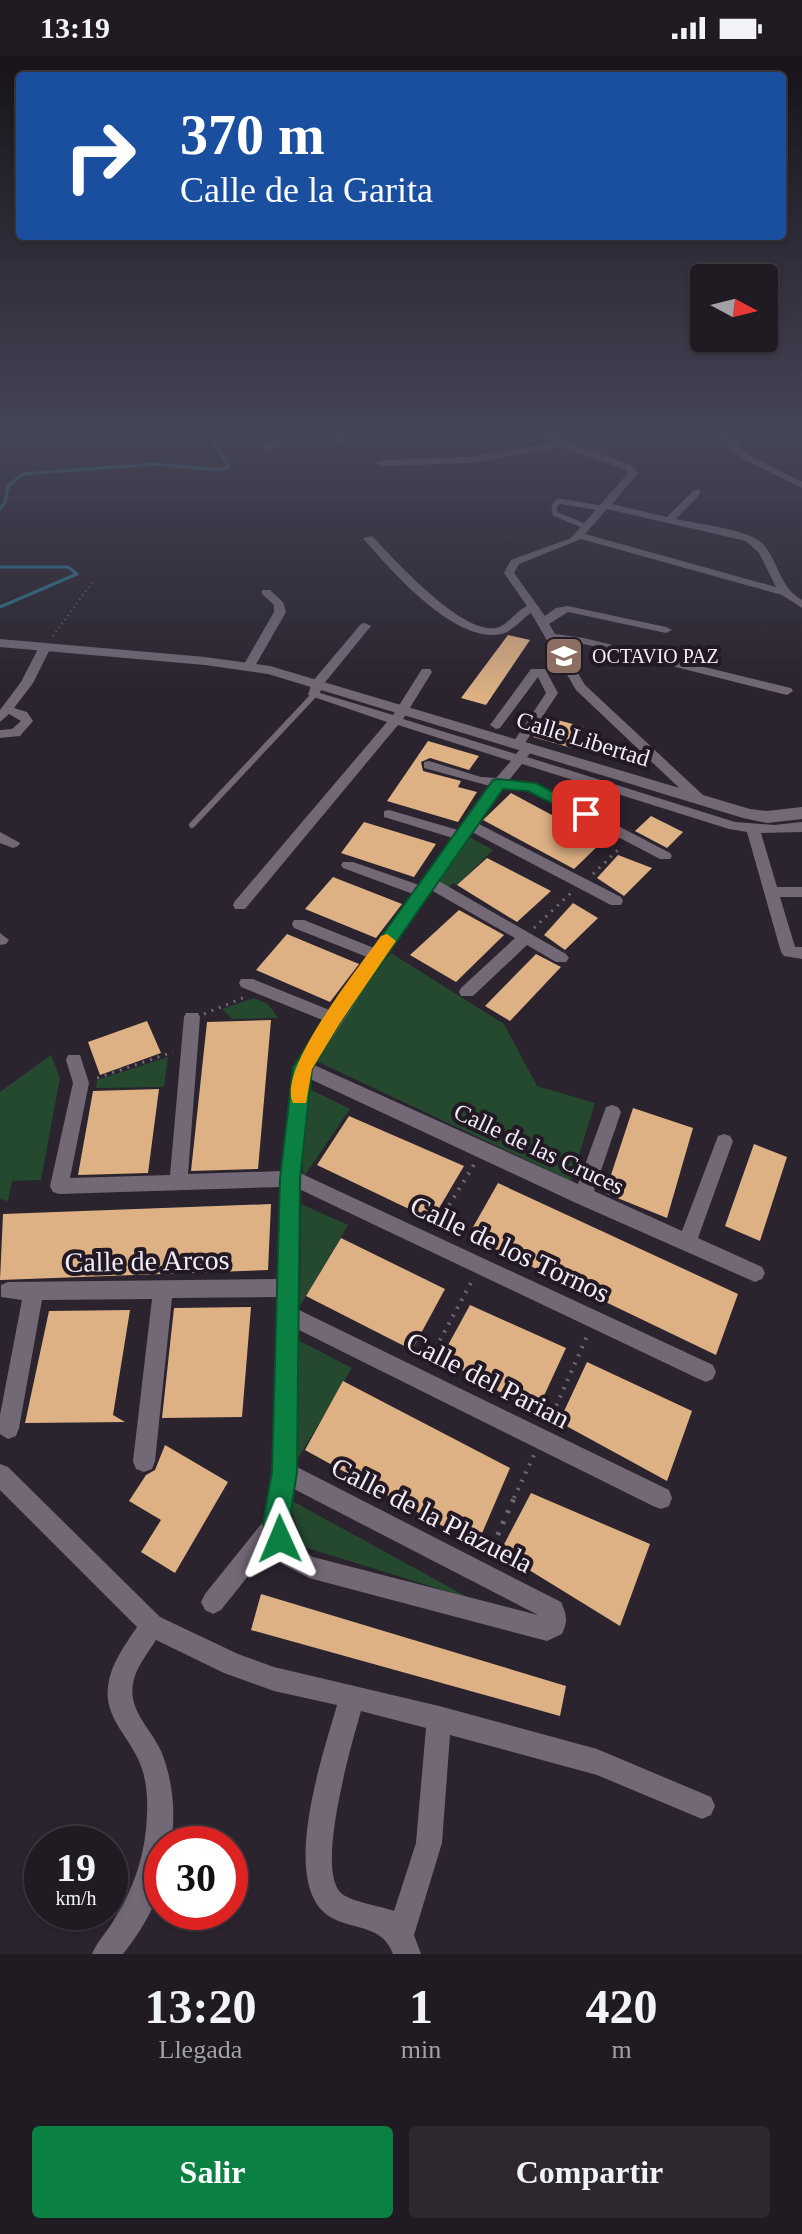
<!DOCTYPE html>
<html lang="es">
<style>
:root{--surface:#201a22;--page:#2d272f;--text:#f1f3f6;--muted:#a2a1a5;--line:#3d3840;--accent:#0b8043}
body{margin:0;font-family:Georgia,serif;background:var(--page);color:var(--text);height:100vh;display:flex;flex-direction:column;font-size:30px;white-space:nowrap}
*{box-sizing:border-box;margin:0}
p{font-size:26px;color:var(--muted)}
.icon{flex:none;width:44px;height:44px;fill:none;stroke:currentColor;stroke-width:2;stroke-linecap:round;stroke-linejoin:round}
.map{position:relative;height:1898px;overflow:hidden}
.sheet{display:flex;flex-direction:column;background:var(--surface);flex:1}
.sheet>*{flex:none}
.hud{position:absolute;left:16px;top:16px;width:770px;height:168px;border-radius:8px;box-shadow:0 2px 6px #0004,0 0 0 2px var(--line);background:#1a4fa0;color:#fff;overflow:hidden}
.needle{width:52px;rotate:97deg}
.tools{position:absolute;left:690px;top:208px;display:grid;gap:16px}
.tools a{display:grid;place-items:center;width:88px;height:88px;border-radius:8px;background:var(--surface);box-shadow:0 2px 6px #0004,0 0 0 2px var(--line);font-size:40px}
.speed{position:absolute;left:24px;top:1770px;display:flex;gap:16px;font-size:40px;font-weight:700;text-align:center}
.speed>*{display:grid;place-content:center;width:104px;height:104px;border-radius:50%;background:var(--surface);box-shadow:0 2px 6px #0004,0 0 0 2px var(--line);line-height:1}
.speed small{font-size:20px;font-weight:400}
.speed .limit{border:12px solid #d22;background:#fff;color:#111}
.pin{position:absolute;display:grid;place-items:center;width:68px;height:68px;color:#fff;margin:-34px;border-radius:16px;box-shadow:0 4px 12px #0006}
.me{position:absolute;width:88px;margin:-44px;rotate:359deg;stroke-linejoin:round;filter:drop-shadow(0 0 6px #0008)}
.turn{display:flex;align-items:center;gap:28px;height:168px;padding:0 32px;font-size:36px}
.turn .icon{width:104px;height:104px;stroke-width:2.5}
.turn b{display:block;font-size:56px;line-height:68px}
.eta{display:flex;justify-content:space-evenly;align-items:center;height:136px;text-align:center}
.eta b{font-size:48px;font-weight:600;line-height:56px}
.action{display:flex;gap:16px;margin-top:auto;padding:16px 32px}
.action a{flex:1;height:92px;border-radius:8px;background:var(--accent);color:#fff;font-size:32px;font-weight:600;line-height:92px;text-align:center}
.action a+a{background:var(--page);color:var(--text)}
.status{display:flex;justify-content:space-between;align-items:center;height:56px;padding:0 40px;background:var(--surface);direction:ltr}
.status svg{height:22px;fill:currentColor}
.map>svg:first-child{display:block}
.green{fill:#25492f}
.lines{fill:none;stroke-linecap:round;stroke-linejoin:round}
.stream{stroke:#2b778c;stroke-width:3}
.building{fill:#deb184}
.path-far3{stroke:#706872;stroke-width:2;stroke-dasharray:1 4;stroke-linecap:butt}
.path-far2{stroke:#706872;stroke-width:3;stroke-dasharray:2 6;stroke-linecap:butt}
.path-far1{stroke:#706872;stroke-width:4;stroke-dasharray:2 7;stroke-linecap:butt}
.path{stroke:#706872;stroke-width:5;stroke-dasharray:3 9;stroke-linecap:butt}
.service-far1{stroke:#736976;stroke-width:5}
.service{stroke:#736976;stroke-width:6}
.minor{fill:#736976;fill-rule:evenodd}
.secondary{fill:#736976;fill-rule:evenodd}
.route{fill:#0b8043;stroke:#07532c;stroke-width:2}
.slow{fill:#f59e0b}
.labels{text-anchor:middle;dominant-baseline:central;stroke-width:8;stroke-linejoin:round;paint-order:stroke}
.far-poi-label{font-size:20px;fill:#f2ecf4;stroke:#221924;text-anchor:start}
.street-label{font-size:24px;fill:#f2ecf4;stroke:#221924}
.near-street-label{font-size:28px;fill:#f2ecf4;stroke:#221924}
</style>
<div class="status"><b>13:19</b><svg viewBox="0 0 49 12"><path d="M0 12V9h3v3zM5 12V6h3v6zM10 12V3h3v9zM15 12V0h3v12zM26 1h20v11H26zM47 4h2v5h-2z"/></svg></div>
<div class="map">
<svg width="802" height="1898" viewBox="0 0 802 1898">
<rect width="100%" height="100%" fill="#2b232e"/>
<g class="green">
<polygon points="469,781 493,794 457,829 453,827 448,832 436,826"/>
<polygon points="391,897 504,968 537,1030 595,1047 571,1125 310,1002"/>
<polygon points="254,942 268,948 278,962 232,963 222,953"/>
<polygon points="51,999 60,1022 41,1124 12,1125 8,1145 0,1143 0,1036"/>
<polygon points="168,1001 164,1031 96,1032 97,1024"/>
<polygon points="303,1030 350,1053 303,1122"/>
<polygon points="301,1148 348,1169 300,1250"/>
<polygon points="296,1283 352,1312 296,1406"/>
<polygon points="287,1442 469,1542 304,1491"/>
</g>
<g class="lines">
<g class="stream">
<polyline points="0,453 5,446 8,430 23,418 154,408 220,414 229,411 209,379 201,376"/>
<polyline points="0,511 68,511 77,518 0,551"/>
</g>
</g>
<g class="building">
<polygon points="508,579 530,584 486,649 461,642"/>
<polygon points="546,661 584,671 572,692 533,681"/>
<polygon points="428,685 479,700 469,714 430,702 421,706 423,715 461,725 458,731 477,736 458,766 387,745"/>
<polygon points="511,737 602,786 574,813 483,764"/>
<polygon points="651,760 683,776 667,792 635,775"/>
<polygon points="364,766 436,788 414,821 341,797"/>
<polygon points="618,799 652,812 624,840 597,822"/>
<polygon points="487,802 551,835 517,866 457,829"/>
<polygon points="333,821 402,848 376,882 305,853"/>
<polygon points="573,847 598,862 565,894 544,879"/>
<polygon points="459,854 504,879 456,926 410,899"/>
<polygon points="287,878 359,908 330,946 256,914"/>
<polygon points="536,898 561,911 510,965 485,950"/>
<polygon points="271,964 258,1113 191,1115 207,966"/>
<polygon points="147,965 161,997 100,1019 88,986"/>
<polygon points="159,1033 148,1117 78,1119 93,1035"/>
<polygon points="633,1052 693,1072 667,1162 605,1137"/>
<polygon points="349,1060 464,1110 432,1164 317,1109"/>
<polygon points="754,1088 787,1101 760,1185 725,1170"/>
<polygon points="498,1127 738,1238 716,1299 468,1180"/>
<polygon points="271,1148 268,1214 0,1224 3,1158"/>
<polygon points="341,1182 445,1233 412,1294 306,1240"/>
<polygon points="470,1249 566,1292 536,1357 441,1302"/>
<polygon points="251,1251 242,1361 162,1362 174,1252"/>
<polygon points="130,1254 113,1359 125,1366 25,1367 49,1255"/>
<polygon points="587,1306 692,1355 667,1425 559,1366"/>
<polygon points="343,1325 510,1412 477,1489 305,1394"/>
<polygon points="165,1389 228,1426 175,1517 141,1496 161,1464 129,1445 146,1419 155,1414"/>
<polygon points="531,1437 650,1488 620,1570 500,1496"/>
<polygon points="261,1538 566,1630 560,1660 251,1574"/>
</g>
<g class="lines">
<polyline class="path-far3" points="53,580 93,525"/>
<g class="path-far2">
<polyline points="593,818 622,790"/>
<polyline points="534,872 572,836"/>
<polyline points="204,958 245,941"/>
<polyline points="97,1022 173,996"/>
</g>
<g class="path-far1">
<polyline points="435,1172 475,1107"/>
<polyline points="427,1308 473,1223"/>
<polyline points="549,1366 588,1278"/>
<polyline points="514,1442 534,1399"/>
</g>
<polyline class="path" points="488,1501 515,1440"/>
<polyline class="service-far1" points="587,471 555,458 554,451 558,445 601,452"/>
<polyline class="service" points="192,769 314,639"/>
<g class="minor">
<polygon points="286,376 296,376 270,395 264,395 264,391"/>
<polygon points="343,376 352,376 340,387 334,387 334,383"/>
<path d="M530,376h11l90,33 7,8 -26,31 55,13 27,-27h6v4l-24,25c20,5 72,10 86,24 17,18 17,44 40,57v8l-20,-13 -201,-56 -62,25 -5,9 31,43 11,-8 12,-2 98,21 6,3 -6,3 -98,-21 -19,12 6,10 29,4 207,50 2,3 -6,4 -203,-51 -25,-2 26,43 118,110v6h-10l-117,-111 -45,-77c-10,6 -17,18 -30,21 -46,10 -111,-64 -138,-96l9,-2c23,24 89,98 124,92 12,-3 20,-17 31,-22l-23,-33 7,-13 60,-22 57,-65 -3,-4 -66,-22 -88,16 -90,3 -5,-3 5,-3 90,-3 80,-14zM607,453l139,32 13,12 17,34 -191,-53z"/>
<polygon points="715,376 724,376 749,399 802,426 802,432 743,403"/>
<polygon points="262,534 270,534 283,546 286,556 255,610 249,614 243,610 274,556 274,549 262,538"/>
<path d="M365,567l6,3 -49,60 -2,7 73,22 29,-46h8l2,3 -29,47 113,35 6,-7h-9l-1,-3 34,-51 -8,-16 -38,51 -4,1 -6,-4 41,-56h14l13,24 -35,53 6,-3 6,4 -8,10 208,65 39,3 28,-3v10l-41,1 16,54h25v10h-22l15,50h7v12l-18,-3 -3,-4 -34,-120 -18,-3 -207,-65 -13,16 27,3 134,70 2,3 -2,3h-10l-132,-69 -26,-3 -25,36 144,74 2,4 -2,4h-10l-139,-73 -35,48 129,74 3,4 -3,4h-10l-29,-17 -54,51h-12l-2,-4 2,-4 54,-50 -84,-48 -117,175 264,119 28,-77 6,-2 6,2 3,5 -27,79 88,40 36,-95 6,-2 6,2 3,5 -35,97 64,29 3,6 -3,6 -7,3 -179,-79 -266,-124 -10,94 413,192 3,7 -3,7 -7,3 -7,-3 -400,-190 -2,120 372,181 3,8 -3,8 -8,3 -8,-3 -356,-177 -2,137 266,136c6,13 7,19 1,32l-15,7 -238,-63 -31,-16 -6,-16 -51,64 -8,4 -8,-4 -4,-8 4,-8 61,-76 7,-46 5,-175 -106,1 -17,163 -3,8 -8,3 -8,-3 -3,-8 19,-162 -110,1 -23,128 -3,8 -8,3 -8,-5v-19l22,-115 -21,-3v-12l7,-3 270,-3 3,-92 -222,7 -6,-2 -3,-6 23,-103 -7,-23 2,-5h12l9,28 -19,95 100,-3 14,-158 2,-4h12l2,4 -12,157 94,-3 13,-103 30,-47 -84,-34 -2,-4 2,-4h12l79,32 35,-54 -73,-29 -2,-4 2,-4h10l70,28 39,-54 -70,-26 -2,-3 2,-3h10l66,23 34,-47 -69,-21v-6l5,-1 69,20 32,-44 -66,-18v-6l5,-1 52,16 15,1 15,-17 -113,-36 -153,184h-10l-2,-4 2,-4 152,-179 -79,-27 4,-13 49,-58zM292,1432l246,127 -225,-58 -18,-11 -8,-23z"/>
<polygon points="45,588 51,591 33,627 14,652 27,656 33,665 20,680 0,682 0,674 12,673 21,665 9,658 0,666 0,654 21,626 39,591"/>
<polygon points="0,776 20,787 18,790 13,792 0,787"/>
<polygon points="0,877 9,884 6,888 0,889"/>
<path d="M0,1408l8,3 152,150 78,37 36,13 165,39 158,43 114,48 4,9 -4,9 -9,4 -105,-44 -147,-40 -8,108 -28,92 7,19h-28c-10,-28 -36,-24 -59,-35 -59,-28 -10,-167 3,-214l-63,-14 -50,-18 -68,-33c-8,13 -21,28 -23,44 -5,26 18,45 28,67 12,29 15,62 10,93h-9c0,11 1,23 0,33 -3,26 -23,57 -39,77h-31c6,-14 16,-23 23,-36 20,-32 31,-66 32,-104 1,-18 -1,-39 -9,-55 -10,-23 -34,-43 -30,-72 2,-22 17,-42 29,-60l-137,-137zM361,1655l65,17 -10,115 -22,68c-13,-5 -43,-9 -53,-18 -26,-24 11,-150 20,-182z"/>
</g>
<polygon class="secondary" points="0,583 205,601 270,610 750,753 767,755 802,751 802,763 767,767 743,762 268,618 205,609 0,591"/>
</g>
<linearGradient id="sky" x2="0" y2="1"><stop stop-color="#181319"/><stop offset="0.59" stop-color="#444557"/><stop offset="1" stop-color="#444557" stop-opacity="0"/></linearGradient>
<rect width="802" height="642" fill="url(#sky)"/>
<polygon class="route" points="498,723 536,727 593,758 591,762 580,762 528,735 503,733 340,967 312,1013 300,1123 297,1416 289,1467 293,1483 290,1492 280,1496 271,1492 263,1467 272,1416 280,1123 293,1012 327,957 493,724"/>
<path class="slow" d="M387,878l9,7 -56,82 -28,46 -6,34h-13c-17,-33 67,-137 88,-167z"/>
<defs>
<g id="school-square" transform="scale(2)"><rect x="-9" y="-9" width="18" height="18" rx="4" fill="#8d6e63" stroke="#221924"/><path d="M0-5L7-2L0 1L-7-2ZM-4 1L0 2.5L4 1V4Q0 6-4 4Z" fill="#fff"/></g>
</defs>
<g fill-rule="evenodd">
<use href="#school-square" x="564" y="600"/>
</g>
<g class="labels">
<g class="far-poi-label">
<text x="592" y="600">OCTAVIO PAZ</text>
</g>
<g class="street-label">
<text transform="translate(583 683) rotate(17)">Calle Libertad</text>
<text transform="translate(539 1093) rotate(25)">Calle de las Cruces</text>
</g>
<g class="near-street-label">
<text transform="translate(510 1193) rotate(25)">Calle de los Tornos</text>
<text transform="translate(147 1205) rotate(-1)">Calle de Arcos</text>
<text transform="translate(488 1324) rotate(27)">Calle del Parian</text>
<text transform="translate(432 1459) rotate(27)">Calle de la Plazuela</text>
</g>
</g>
</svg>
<div class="tools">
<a><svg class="needle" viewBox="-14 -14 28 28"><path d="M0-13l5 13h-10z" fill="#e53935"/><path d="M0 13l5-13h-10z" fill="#a2a1a5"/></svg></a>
</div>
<div class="speed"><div>19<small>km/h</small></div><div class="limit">30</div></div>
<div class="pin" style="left:586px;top:758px;background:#d93025"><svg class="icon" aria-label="arrive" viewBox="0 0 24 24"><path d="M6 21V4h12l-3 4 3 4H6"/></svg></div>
<svg class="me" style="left:280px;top:1483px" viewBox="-20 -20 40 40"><path d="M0-17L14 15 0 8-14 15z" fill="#0b8043" stroke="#fff" stroke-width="4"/></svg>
<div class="hud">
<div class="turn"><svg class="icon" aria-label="right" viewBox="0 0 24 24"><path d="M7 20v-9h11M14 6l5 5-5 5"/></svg><div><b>370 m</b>Calle de la Garita</div></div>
</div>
</div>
<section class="sheet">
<div class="eta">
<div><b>13:20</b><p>Llegada</p></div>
<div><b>1</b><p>min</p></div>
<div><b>420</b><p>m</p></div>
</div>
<div class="action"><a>Salir</a><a>Compartir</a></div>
</section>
